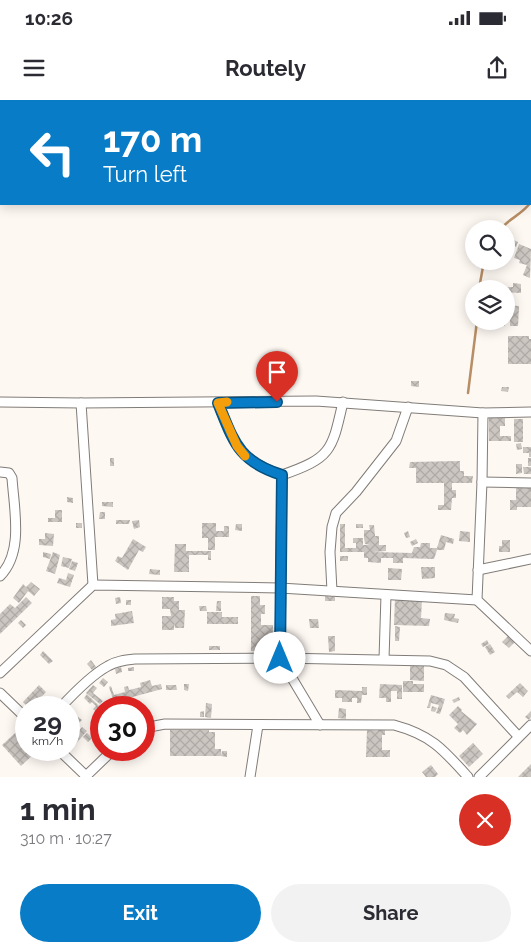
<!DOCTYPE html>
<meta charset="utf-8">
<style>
:root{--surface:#fff;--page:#f2f2f3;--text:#2b2b33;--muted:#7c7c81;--accent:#087cc6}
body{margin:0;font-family:Raleway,sans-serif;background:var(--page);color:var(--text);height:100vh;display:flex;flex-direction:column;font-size:19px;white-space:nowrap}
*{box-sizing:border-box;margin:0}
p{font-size:16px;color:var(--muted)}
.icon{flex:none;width:28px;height:28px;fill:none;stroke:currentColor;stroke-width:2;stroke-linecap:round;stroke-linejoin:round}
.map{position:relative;height:677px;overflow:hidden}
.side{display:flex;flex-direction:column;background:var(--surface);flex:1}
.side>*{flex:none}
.banner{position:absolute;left:0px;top:0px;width:531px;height:105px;box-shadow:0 2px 12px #0003;background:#087cc6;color:#fff;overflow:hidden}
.fabs{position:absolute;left:465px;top:120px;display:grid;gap:10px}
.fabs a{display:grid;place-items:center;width:50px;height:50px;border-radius:50%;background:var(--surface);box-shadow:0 2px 12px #0003;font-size:25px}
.speed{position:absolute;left:15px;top:596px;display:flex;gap:10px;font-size:25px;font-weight:700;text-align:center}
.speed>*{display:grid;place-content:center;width:65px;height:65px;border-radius:50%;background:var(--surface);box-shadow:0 2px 12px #0003;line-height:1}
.speed small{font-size:12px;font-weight:400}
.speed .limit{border:8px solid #d22;background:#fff;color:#111}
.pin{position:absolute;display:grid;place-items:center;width:42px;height:42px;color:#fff;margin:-51px -21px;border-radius:50% 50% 50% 0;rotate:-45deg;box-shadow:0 0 5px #0007}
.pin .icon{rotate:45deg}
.me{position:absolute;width:55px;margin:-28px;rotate:0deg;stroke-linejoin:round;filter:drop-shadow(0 0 4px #0008)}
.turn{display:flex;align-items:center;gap:18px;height:105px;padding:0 20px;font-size:22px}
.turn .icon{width:65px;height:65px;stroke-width:2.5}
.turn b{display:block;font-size:35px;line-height:42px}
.round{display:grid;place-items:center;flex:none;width:52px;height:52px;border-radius:26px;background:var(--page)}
.headline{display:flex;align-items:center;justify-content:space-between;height:85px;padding:0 20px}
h1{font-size:30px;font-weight:700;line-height:38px}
.button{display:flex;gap:10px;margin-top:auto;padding:10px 20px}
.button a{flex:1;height:58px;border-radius:30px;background:var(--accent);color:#fff;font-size:20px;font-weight:700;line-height:58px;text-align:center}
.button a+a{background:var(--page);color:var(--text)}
.status{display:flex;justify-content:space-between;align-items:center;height:35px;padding:0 25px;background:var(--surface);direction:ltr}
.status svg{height:14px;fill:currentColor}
header{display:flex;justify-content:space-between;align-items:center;height:65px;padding:0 20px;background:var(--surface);font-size:22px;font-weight:700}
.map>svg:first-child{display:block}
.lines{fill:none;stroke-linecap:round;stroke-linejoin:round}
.stream{stroke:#b78e65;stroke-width:2.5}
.building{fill:url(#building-cross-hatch)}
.minor-casing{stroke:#817c78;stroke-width:11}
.minor{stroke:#fff;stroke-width:9}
.route-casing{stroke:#055181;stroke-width:12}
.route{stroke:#087cc6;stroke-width:9}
.slow{stroke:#f59e0b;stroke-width:9}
</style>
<div class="status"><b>10:26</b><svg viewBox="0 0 49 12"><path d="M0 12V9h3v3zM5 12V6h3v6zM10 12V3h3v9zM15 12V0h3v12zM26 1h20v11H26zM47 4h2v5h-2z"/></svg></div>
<header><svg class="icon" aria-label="menu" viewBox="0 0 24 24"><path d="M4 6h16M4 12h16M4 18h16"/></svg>Routely<svg class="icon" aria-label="share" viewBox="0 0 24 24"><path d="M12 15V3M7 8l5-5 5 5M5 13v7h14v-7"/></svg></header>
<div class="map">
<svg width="531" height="677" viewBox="0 0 531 677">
<defs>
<pattern id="building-cross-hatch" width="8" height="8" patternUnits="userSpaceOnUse" patternTransform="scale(1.25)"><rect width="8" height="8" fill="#ccc6c1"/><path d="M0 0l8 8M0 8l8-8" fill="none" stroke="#afaaa6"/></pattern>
</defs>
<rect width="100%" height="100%" fill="#fef8f3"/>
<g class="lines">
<g class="stream">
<path d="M501,129c8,-11 21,-14 30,-27"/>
<polyline points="479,189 484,161"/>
<polyline points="468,293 477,221"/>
</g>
</g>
<g class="building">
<polygon points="510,138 518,142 516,147 507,143"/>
<polygon points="519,144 531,149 530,178 523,175 527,165 519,163 520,160 514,158"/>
<polygon points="513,183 521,184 521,193 506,192 505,187 513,187"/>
<polygon points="506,205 519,206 518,226 510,226 510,218 506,218"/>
<polygon points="496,221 505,221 505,226 496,225"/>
<polygon points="508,236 529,236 529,239 531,239 531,264 508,264"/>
<polygon points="411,281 419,281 419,287 411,286"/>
<polygon points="502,287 509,287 508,292 501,291"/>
<polygon points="505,317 505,326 500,326 500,336 511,336 511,341 489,341 489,318"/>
<rect x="514" y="319" width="9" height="23"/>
<polygon points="521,343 522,349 517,350 516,344"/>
<polygon points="523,347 531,347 531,357 529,357 529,353 523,353"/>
<rect x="110" y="358" width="4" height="8"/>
<rect x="528" y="358" width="3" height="8"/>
<polygon points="460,361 460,371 464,371 464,376 473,376 472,383 452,383 452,390 456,390 456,398 452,398 451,410 438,410 438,405 444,405 444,383 416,383 416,368 409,368 410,362"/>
<polygon points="516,364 522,364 522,373 516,374"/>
<polygon points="523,367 531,367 531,374 524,374"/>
<polygon points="516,387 531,387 531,407 517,407 517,410 510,410 510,400 516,400"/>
<polygon points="67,397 73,398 73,403 67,402"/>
<polygon points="102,402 113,402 113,407 102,406"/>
<polygon points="55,410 62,410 62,422 48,422 48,418 55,418"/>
<polygon points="100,412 105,412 105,419 99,419"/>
<polygon points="116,420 130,420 129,424 116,424"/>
<polygon points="139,420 140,427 134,429 132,421"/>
<rect x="76" y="423" width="6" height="5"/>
<polygon points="202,423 216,423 216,431 224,431 224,426 229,426 229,437 215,437 215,450 208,450 208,438 202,438"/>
<polygon points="236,424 242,424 242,431 235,430"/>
<polygon points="340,424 345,424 345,448 356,448 356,443 353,443 353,438 363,438 363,445 370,445 365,444 364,438 364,430 370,430 369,425 374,425 375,436 379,436 379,445 386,445 386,451 373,452 412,453 414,447 420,447 421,443 430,443 430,448 437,448 441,435 454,439 453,444 446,442 444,450 437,450 434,459 403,458 403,463 393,463 393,458 381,458 381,463 368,462 368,458 364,458 364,452 340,452"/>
<rect x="356" y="424" width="7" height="4"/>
<polygon points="408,431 410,437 406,438 404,433"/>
<polygon points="460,431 470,432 470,442 459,441"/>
<polygon points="45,433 54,434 53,446 39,445 39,439 45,439"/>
<polygon points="133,439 146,447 143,452 139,450 128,470 115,461 118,456 122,458"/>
<polygon points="416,439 418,443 412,446 410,442"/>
<polygon points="502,440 510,440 510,452 499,452 499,446 502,446"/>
<polygon points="175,444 186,444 186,451 211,451 211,460 208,460 208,455 189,455 189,472 174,472"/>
<polygon points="43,452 51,454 50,459 43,457"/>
<polygon points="53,452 60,455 55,474 46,471"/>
<rect x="340" y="456" width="8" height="5"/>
<polygon points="63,457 72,459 69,468 61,466"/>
<polygon points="72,461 78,463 75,471 69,469"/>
<polygon points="421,467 435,467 435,478 422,479"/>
<polygon points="388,468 402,469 401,480 388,480"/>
<polygon points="150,469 160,470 160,475 149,474"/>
<polygon points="68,473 74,475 70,487 57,483 59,478 66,480"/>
<polygon points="31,482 40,489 34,496 28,491 19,503 13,498 23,484 26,487"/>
<polygon points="251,496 260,496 260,505 265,505 265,514 261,514 261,525 273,525 273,537 265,537 265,542 260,542 260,551 251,551"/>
<polygon points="325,496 335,497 335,501 325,501"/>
<polygon points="26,497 32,503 0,534 0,514 10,504 15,508"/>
<polygon points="120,497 121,503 116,504 115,498"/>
<polygon points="162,497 174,497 174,501 179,501 179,510 185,510 184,528 175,528 174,523 174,530 162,530 162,516 171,516 170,509 162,509"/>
<polygon points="395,498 422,499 421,518 430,519 429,526 394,525"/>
<rect x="126" y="500" width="5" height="5"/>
<polygon points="217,501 221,501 221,511 216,511"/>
<polygon points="199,506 206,506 207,511 200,511"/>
<polygon points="132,511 134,523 111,526 111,520 116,519 116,521 115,514"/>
<polygon points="207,512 222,512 222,517 238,517 238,524 207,524"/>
<polygon points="445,513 455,514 454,518 459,519 458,523 444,520"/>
<polygon points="309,519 318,519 319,528 310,528"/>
<polygon points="21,520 26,525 23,528 18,523"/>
<polygon points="395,526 400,527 399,541 395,541"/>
<polygon points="509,535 516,541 509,548 502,542"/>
<polygon points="328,536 335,536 335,551 329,552"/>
<polygon points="487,540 489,544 483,547 481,544"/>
<polygon points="490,544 495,552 490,555 485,547"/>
<rect x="209" y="546" width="11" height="4"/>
<rect x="265" y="546" width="8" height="5"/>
<polygon points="43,551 53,561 49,564 40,555"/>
<polygon points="91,560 96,567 92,570 87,564"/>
<polygon points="410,564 424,565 424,581 410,580"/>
<polygon points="121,567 122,572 116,574 115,569"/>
<polygon points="134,567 134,571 128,571 128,568"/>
<polygon points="103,578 108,582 104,587 99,583"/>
<polygon points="150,580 152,586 161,584 162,589 114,602 109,587 111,586 114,595 125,592 124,587 128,586 129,590 141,587 140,583"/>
<polygon points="403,581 413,581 413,584 424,584 424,592 403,592"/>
<polygon points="520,583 528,591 523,597 517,592 509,599 506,596"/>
<polygon points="184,584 189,584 188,591 184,590"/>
<polygon points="380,584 402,585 402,599 397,599 397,591 391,591 391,602 386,602 386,598 379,598"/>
<polygon points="39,585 46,592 33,606 31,604 28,607 23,602"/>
<polygon points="93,585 97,588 93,593 103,601 100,604 86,593"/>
<polygon points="166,585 176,585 177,590 166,590"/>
<polygon points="362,587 367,587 367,595 362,595 361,603 357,603 357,598 352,598 352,602 342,602 342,598 335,598 335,590 362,591"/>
<polygon points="87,594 99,606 98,607 104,602 110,608 101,608 101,616 93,609 96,606 92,602 90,604 84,598"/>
<polygon points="431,595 445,599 440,614 436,613 439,605 431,603 430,608 427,608"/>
<polygon points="459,597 460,600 454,603 452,600"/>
<polygon points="206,603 212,604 211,618 205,617"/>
<polygon points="432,606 437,608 435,612 431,611"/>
<polygon points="458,606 462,610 461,611 477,624 467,635 463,630 460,633 454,628 458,624 449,615"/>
<polygon points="339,608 346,609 346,619 338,618"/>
<polygon points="204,611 204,617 200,617 200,612"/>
<polygon points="531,611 531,617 529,620 525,617"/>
<polygon points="69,614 74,619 77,616 82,620 75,627 69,621"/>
<polygon points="26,623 26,650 33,650 36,652 21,666 2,645"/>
<polygon points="82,627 87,631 71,649 69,647 69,642"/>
<polygon points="378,629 385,629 385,635 382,635 382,650 390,650 390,657 366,657 367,630 378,631 378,635"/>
<polygon points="170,630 209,630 209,632 215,632 215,649 221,649 221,656 170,656"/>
<polygon points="87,633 92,638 88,642 83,637"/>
<polygon points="473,643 483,654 469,667 459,656"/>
<polygon points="222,651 227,651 227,657 221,656"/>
<polygon points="531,664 531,677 518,677"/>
<polygon points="431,665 438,674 435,677 426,677 422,672"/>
</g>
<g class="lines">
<g class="minor-casing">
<g id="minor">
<polyline points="0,302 81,303 316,301 483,313 531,312"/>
<polyline points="81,303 93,485"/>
<path d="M218,303c16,39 20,58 64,72l-2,183 40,67"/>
<polyline points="483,313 482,382 477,500 531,551"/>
<path d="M0,372l9,1 3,5c2,31 12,74 -12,98"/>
<path d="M282,375c49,-17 50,-24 61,-73"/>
<polyline points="482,382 531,383"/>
<polyline points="478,470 531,459"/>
<polyline points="332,491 330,452 332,427 336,413 356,392 396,341 408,307"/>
<polyline points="384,559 386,495"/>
<polyline points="0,573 93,485 280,488 477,500"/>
<polyline points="0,593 26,618"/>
<path d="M60,608c13,-14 31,-33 48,-42 8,-5 17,-6 27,-7l145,-1 150,3 16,4 18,12 54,59"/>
<path d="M144,628l21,-4 229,1c37,10 49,24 74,52"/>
<polyline points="59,650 86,676"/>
<polyline points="85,677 113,650"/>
<polyline points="250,677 258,625"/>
<polyline points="479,677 531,625"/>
</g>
</g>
<use href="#minor" class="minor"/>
</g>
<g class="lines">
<g class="route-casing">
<path id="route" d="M277,302l-59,1c16,39 20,58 64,72l-2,183"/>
</g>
<use href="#route" class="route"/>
<polyline class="slow" points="227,302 218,303 237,346 245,356"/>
</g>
</svg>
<div class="fabs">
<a><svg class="icon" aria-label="search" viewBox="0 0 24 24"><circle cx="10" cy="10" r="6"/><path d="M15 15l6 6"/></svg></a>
<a><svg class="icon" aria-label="layers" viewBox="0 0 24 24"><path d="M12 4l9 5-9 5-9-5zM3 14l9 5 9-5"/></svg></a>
</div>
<div class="speed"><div>29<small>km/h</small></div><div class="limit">30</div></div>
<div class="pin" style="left:277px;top:302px;background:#d93025"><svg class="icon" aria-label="arrive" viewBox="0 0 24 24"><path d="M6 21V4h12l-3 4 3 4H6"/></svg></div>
<svg class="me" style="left:280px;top:558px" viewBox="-20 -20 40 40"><circle r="19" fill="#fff"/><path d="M0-13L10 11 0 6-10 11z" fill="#087cc6"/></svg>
<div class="banner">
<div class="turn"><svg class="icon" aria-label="left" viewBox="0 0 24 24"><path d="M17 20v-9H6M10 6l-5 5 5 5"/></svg><div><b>170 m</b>Turn left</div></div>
</div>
</div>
<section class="side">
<div class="headline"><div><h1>1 min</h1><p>310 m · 10:27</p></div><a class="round" style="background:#d93025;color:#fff"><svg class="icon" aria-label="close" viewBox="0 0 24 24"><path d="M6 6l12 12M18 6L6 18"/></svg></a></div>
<div class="button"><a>Exit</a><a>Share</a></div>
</section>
